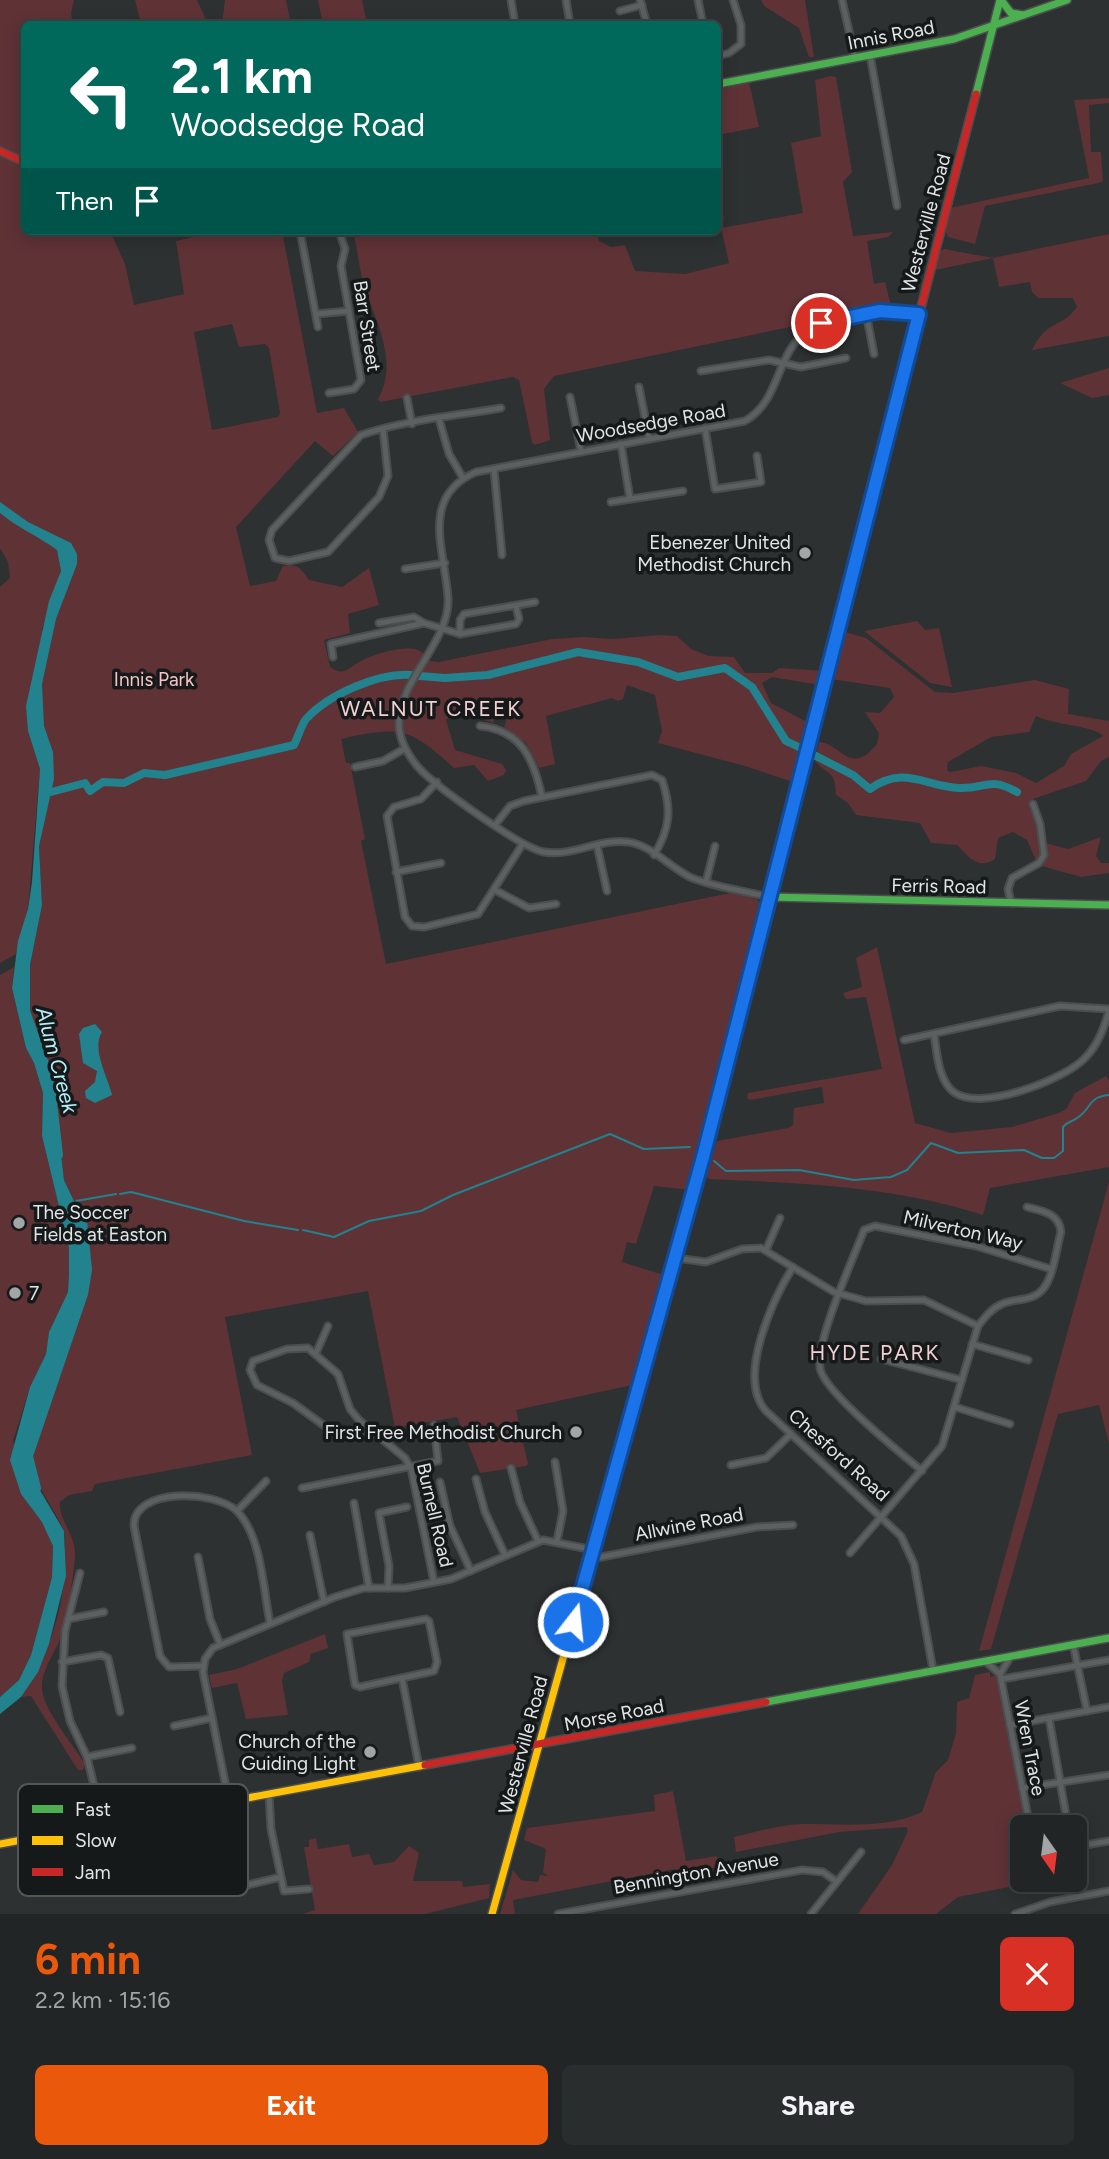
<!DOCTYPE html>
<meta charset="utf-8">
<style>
:root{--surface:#222525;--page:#2a2d2d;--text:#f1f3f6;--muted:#a2a5a7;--line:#3f4242;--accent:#ea580c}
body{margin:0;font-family:Figtree,sans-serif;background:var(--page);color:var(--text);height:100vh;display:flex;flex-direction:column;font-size:26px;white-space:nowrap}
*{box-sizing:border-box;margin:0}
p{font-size:23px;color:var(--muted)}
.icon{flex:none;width:38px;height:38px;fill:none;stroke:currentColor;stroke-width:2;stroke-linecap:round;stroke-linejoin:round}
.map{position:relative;height:1914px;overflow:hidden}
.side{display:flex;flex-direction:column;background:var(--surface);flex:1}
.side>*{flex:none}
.top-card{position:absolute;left:21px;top:21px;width:700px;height:214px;border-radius:10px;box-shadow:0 4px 18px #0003,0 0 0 2px var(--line);background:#00695c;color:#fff;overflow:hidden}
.needle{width:46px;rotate:166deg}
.controls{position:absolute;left:1010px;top:1815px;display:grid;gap:14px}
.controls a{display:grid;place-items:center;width:77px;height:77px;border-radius:10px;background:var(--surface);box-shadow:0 4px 18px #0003,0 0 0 2px var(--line);font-size:35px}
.pin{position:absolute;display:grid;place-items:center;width:60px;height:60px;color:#fff;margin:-30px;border:4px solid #fff;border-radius:50%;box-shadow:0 2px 7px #0007}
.me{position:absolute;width:77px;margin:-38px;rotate:16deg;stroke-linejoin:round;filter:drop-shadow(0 0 5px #0008)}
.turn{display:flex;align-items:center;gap:24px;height:147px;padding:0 35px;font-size:32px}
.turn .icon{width:91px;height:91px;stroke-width:2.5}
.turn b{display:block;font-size:49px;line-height:60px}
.then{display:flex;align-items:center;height:66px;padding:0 35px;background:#0003;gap:14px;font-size:26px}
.round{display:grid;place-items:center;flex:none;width:74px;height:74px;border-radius:10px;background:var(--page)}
.overview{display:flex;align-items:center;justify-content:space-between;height:119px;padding:0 35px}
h1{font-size:42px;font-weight:700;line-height:52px;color:var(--accent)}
.primary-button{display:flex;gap:14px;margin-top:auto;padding:14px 35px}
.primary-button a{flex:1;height:80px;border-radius:10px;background:var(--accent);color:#fff;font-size:28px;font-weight:700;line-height:80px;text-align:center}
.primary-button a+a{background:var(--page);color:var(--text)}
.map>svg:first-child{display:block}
.green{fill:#5f3236;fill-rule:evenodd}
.water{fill:#22828d}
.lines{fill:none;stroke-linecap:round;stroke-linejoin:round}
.stream{stroke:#22828d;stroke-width:2}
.river{stroke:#22828d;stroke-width:8}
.street-casing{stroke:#4a4e4e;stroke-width:9}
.fast-casing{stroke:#4a4e4e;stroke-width:10}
.slow-casing{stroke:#4a4e4e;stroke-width:10}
.jam-casing{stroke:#4a4e4e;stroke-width:10}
.street{stroke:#5d6060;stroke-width:5}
.fast{stroke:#4caf50;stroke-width:7}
.slow{stroke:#ffc107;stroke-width:7}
.jam{stroke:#c62828;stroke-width:7}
.route-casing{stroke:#114b97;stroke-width:18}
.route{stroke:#1a73e8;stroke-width:12}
.poi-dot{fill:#a2a6a7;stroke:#16191a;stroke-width:2.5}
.labels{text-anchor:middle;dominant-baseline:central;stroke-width:7;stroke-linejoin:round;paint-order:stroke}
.street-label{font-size:19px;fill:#e1e5e6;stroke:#16191a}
.poi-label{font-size:19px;fill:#e1e5e6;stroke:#16191a;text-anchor:end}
.park-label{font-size:19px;fill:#f6c3c6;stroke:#16191a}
.neighbourhood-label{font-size:21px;letter-spacing:2px;fill:#f3d0d1;stroke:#16191a}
.water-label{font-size:21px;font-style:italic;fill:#b8f0f8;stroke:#16191a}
.key{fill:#16191a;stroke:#535657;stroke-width:2}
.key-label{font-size:19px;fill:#e1e5e6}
</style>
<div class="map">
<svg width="1109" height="1914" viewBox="0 0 1109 1914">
<rect width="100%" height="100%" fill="#2d3131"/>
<g class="green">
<path d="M0,0h74l-3,13 2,11h-49v207h86l15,33 9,41 50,-11 -8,-53 44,-10h62l35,182 27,-5 14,24 -25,24 -18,-15 -79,86 14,59 26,-5 7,-15c14,-3 18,2 26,14l33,7 27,-19 10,37 -31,9 2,19 -26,7 6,27c16,11 19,-1 33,-7 11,-6 43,-15 55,-10 5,2 8,7 12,11l9,1 113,-23 32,-2 29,2 46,-4 18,1 14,13 18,7 25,1 11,16h27l7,-5 46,3 -5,14 -48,-8 -10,6 9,20 40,21 -15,59 -51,-17 -87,-23 4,-12 -7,-36 -28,-10 -4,14 -5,2 -6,-3 -66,18 9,48 -16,4 -13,-25 -22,-16 10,-28 -16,7 -5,17 -20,-8 -8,-10 -7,1 -12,14 9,30 47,14 4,6 -2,5 -16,6 -14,-16 -20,3c-45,-41 -54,-42 -113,-29l5,24h4l15,76 -4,2 25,123 344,-71 27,6 5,9 -71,282 -37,-4 -18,58 -9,-2 -5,20 45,14 -30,108 -121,26 12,54 -2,2 -46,7 -23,-56 -62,11 -27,-137 -143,26 27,138 -157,29 -3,7 -23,4 -9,7c-2,16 15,33 15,51 0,18 -10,75 -17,91 -7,14 -17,29 -16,45 1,20 32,57 43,75l-2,6h-5l-47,-74 -10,1c29,-43 46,-96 44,-147 0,-7 1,-15 -2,-21 -12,-27 -28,-42 -34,-73l44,-141 11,-21 -1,-74 -19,-40 -8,-68 2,-24 -28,-78v-45l12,-60 -3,-59 3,-85 -14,-30 12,38 -12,140 -12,45 -16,9v-376l10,-9 -2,-16 -8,-14zM232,324l7,23 26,-3 4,4 11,65 -2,4 -66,13 -18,-98zM59,559l10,25 -10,26 -18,22 20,-61z"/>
<polygon points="135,0 197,0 208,24 141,24"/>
<polygon points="225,0 286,0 291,24 222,24"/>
<polygon points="318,0 362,0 367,24 323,24"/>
<polygon points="761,0 805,0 814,57 809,57 799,28 764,6"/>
<path d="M831,76l5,1 16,95 -9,10 10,54 40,-4 -5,5 -21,4 7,43 11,-2 6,24 -337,70 -10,13 6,51 -15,5 -3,-3 -13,-62 -6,-3 -133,25 -2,-3c19,-34 2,-70 -11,-104 -7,-19 -9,-43 -14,-64h243l3,10 12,6 14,-2 10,26 50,3 44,-11 -8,-35 82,-15 -12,-70 30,-7 -6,-56z"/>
<polygon points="749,82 759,127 718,135 721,89"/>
<polygon points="1109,98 1109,103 1089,105 1091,152 1101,152 1103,182 985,206 975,244 948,237 945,229 950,208 1089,178 1074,100"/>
<path d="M1109,234v102l-77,14c15,-31 29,-21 45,-43l-4,-9h-35l-6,-6 -2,-10 -31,5 -6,-29 -58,12 4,-18 5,-3 49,9z"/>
<polygon points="1109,368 1109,395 1092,398 1060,383"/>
<polygon points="917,621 925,630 939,628 952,687 930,683 864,631"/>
<path d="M845,632l21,6 69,54 18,1 82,-13 34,9 -1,25 41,7v36l-8,4 -15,20 -53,18 12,44 23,6 33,-12 -5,19 5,7h8v10l-28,4 -43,-12 -11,-25 -14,-8 -15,6 -3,21c-18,11 -26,-2 -38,-14l-26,-2 -11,-20 -64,-8 -8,-12 -12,-8c-1,-26 -7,-18 -21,-34l4,-19c23,2 31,35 58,2l2,-11 -14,-21 15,1 14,-16 -4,-9 -59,-9 11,-45zM1036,716c17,9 60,10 67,20l-32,18 -7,12 -28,17 -20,-10 -35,-7 -31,6 -3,-2 1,-8 43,-25 38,-5z"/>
<path d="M877,947l38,176 36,10 61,-6 47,-14 7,-4 9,-16 31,-17 3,4v87l-119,21 -7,27c-88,-29 -182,-32 -274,-36l-3,-3 11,-35 71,-13 5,-3 1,-17 30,-5 -2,-16 -72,13 -3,-2 1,-5 134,-24 -16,-72 -20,2 -3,-6 19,-6 -6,-29z"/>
<polygon points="14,967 12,988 26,1048 34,1063 43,1093 42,1136 69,1248 69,1273 68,1292 49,1332 46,1354 30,1387 13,1441 32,1509 43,1522 53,1546 52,1577 31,1655 19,1680 0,1697 0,975"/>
<polygon points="1109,1182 1109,1443 1099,1405 1058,1414 991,1649 979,1651"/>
<polygon points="325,1634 328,1648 311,1654 309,1662 284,1673 282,1681 288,1715 246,1719 237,1683 212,1688 209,1675 237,1669"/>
<path d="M990,1672v5l7,-2 29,152h-4v53h22l-86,17 -22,17h-78l34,-49 16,-34 -2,-4 -67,5 -103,20 -2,-15c23,-5 48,-13 70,-13 39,0 83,5 118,-12l14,-40 12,-12 8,-27 1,-31 12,-4 6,-23z"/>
<polygon points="673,1791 686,1861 717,1856 720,1867 676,1874 675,1869 513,1900 515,1914 500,1914 513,1870 521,1880 538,1882 540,1875 548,1876 543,1872 546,1849 524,1840 527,1828 655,1811 654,1795"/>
<polygon points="316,1838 318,1849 349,1844 352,1857 369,1854 374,1865 394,1862 409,1846 419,1853 413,1881 462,1881 463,1887 490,1884 489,1898 425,1914 303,1914 315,1910 304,1847 309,1847 309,1840"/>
</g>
<g class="water">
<path d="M0,502l28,20 43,21 6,11v10l-21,55 -14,65 2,42 9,26 1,27 -15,67 3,59 -12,60v45l28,78 -2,24 8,68 19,40 5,50 -4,24 -11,21 -44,141 5,24 30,51 2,45 -17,68 -11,28 -17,25 -21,17v-17l19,-17 12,-25 21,-78 1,-31 -11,-24 -21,-28 -11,-34 20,-73 16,-33 3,-22 19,-40 1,-19v-25l-27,-112 1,-43 -9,-30 -8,-15 -14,-60 6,-47 10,-32 4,-27 8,-113 -12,-38 -2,-25 23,-105 12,-30 -4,-21c-19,-14 -39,-22 -57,-37z"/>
<path d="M95,1024l7,8c-11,16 6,45 10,63l-17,8 -9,-5 -1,-7 10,-9 2,-11 -14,-8 -4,-29 4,-6z"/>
</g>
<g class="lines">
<g class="stream">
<path d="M714,1161l12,10 73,-1 55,10 37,-3 16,-7 24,-27 27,10 66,-3 18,8h12l9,-7v-24c5,-6 9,-5 14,-9 15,-9 10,-21 32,-23"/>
<polyline points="120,1194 131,1192 244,1221 298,1230"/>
<polyline points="76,1201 116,1194"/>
<polyline points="303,1230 334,1237 369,1221 421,1211 453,1195 610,1134 644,1149 690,1147"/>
</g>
<g class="river">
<polyline points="420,676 445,678 488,675 578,652 638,662 678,677 725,668 752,687 786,741 803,749"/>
<path d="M812,754l41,21 17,14c34,-24 54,-3 89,-1 28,1 29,-12 58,4"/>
<path d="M51,792l34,-9 5,8 13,-9 21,1 20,-10 21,2 129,-30c4,-8 7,-19 12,-26 23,-25 74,-47 106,-44"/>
<polyline points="53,1102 59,1155"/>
<polyline points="37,1488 29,1456 84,1294 88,1270 83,1220 76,1214"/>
</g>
<g class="street-casing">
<g id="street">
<polyline points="511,0 515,24"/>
<polyline points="566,0 570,24"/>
<polyline points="640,0 647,24"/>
<polyline points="698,0 703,24"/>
<polyline points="842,0 855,58"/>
<polyline points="620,11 642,5"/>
<polyline points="870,55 897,206"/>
<polyline points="718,56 729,53 741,44 741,25 733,0"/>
<polyline points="718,210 719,219"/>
<polyline points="300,231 318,327"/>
<polyline points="866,313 874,354"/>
<polyline points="316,314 349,311"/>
<polyline points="701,371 769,360 801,367 846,358"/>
<polyline points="639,387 649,438"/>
<polyline points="329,393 354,389 361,380 341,266 345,249 339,231"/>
<polyline points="570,397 581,451"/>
<polyline points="407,398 412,424"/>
<polyline points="439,419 449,454 463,478"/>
<polyline points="705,428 715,489 761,482 757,456"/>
<path d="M383,429l5,47 -9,21 -51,55 -39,9 -14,-3 -6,-18 3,-10 89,-95c44,-15 94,-19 140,-27"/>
<polyline points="621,444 630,499"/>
<polyline points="494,469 502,555"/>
<polyline points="611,502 683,491"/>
<polyline points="405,569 445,563"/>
<polyline points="379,623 414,617 424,623"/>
<polyline points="460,634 460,620 464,614 535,602"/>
<polyline points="333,657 331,644 424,623 460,634 516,624 519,619 516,606"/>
<path d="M480,726c42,4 54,34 62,71"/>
<polyline points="355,767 383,761 404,749"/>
<polyline points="437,782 421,799 394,807 387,816 405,917 412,926 424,927 478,914 522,845"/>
<path d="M495,825l15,-19 14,-5 128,-26 10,5c10,29 8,49 -8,75"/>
<polyline points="597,845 607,891"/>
<polyline points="396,872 441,863"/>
<polyline points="706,882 715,846"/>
<polyline points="495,890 529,908 556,904"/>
<path d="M769,897c-25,-6 -53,-10 -77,-19 -22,-10 -40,-33 -64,-36 -28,-4 -56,15 -84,10 -23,-4 -109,-66 -126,-85 -10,-12 -19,-27 -19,-43 -1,-43 52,-84 49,-126 -3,-48 -29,-101 28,-126l269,-51c28,-17 30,-45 45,-71 23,-39 89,-44 129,-36"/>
<polyline points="1011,903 1008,889 1012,878 1039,863 1044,855 1040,824 1033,804"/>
<path d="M934,1034c3,18 4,48 21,59 27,18 109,-13 130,-35 13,-13 19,-30 24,-47"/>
<polyline points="904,1040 1060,1006 1109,1009"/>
<polyline points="766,1250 780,1218"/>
<polyline points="676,1258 706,1262 742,1249 761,1248 834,1292 866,1301 924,1300 978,1326"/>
<path d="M793,1267c-20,32 -56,109 -28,143l136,126 13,28 19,106"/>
<polyline points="972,1344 1028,1360"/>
<polyline points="316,1353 328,1326"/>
<polyline points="881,1359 962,1380"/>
<polyline points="955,1407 1010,1424"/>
<polyline points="370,1430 337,1435 293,1403 257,1385 250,1370 253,1361 287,1349 308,1348 338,1374 350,1409 359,1420 405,1458 411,1468 434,1582"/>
<polyline points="555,1462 563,1511 557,1541"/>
<polyline points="731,1465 766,1458 791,1434"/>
<polyline points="511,1468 520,1502 538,1541"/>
<path d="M922,1471c-21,-18 -99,-80 -102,-103 -4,-29 33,-108 44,-138l11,-4 101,20 75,23"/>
<polyline points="476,1479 485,1512 505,1555"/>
<polyline points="440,1482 450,1526 471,1571"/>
<polyline points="302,1488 438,1461 434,1425"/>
<polyline points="354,1503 369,1588"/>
<polyline points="237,1511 266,1481"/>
<polyline points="310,1535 324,1602"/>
<path d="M850,1553l92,-107 36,-120c7,-9 14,-18 24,-22 13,-6 31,-2 41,-15 11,-13 13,-40 18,-57 -2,-19 -18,-21 -34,-25"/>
<polyline points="198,1557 210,1619 220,1644"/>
<polyline points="591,1559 757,1527 793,1525"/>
<polyline points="80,1573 65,1631 62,1686 70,1721 87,1757 98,1802 110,1813 114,1824"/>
<polyline points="388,1588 389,1566 379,1513 407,1507"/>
<polyline points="68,1619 104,1612"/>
<polygon points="426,1619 429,1621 437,1662 434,1671 360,1687 355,1685 347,1634"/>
<polyline points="1073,1644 1087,1711"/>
<polyline points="985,1661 1000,1674 1030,1827"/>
<polyline points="62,1662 101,1655 108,1658 120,1712"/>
<path d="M203,1666l-34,1 -9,-11 -26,-130c-1,-39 81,-36 103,-15 25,26 26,78 33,112"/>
<polyline points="1000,1674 1011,1656"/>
<polyline points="402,1678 419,1767"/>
<polyline points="1002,1679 1109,1660"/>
<polyline points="1049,1718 1068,1827"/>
<polyline points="1010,1725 1109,1707"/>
<polyline points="174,1726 212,1718"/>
<polyline points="87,1757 132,1748"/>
<polyline points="1022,1788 1109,1775"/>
<polyline points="269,1794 271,1829 284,1891 309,1889"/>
<polyline points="97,1796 140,1788"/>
<polyline points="229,1802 203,1672 205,1659 213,1648 335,1597 364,1588 405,1588 451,1579 543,1540 594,1550"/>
<polyline points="1074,1847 1109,1841"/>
<polyline points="235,1888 281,1877"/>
<polyline points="558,1914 802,1870 823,1872 837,1882"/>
<polyline points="811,1914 861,1852"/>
<polyline points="1015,1914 1050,1902 1109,1891"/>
</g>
</g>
<g class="fast-casing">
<g id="fast">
<polyline points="1001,0 1011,13 1023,15"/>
<polyline points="718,84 954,39 1067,0"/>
<polyline points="976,94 1000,0"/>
<polyline points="779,861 857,556"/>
<polyline points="769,897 1109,905"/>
<polyline points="589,1565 703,1158"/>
<polyline points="766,1702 1109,1638"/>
</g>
</g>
<g class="slow-casing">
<g id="slow">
<polyline points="703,1158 779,861"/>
<polyline points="0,1844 425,1765"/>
<polyline points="492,1914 589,1565"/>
</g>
</g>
<g class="jam-casing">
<g id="jam">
<polyline points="0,151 24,162"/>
<polyline points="857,556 976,94"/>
<polyline points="425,1765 766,1702"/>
</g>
</g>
<use href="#street" class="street"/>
<use href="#fast" class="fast"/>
<use href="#slow" class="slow"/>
<use href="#jam" class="jam"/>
</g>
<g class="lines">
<g class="route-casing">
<polyline id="route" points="573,1622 703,1157 919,314 880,311 821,323"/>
</g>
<use href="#route" class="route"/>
</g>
<g class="poi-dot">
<circle cx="805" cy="553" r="7"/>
<circle cx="19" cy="1223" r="7"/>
<circle cx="15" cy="1293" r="7"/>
<circle cx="576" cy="1432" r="7"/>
<circle cx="370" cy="1752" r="7"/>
</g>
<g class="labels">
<g class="street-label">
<text transform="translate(891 35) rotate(-11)">Innis Road</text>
<text transform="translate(926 223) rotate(-75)">Westerville Road</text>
<text transform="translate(367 326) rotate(81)">Barr Street</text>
<text transform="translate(651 423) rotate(-10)">Woodsedge Road</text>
<text transform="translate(939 886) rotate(1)">Ferris Road</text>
<text transform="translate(963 1230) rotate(13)">Milverton Way</text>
<text transform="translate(839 1455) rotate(42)">Chesford Road</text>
<text transform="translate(435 1515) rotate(77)">Burnell Road</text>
<text transform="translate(689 1524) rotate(-11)">Allwine Road</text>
<text transform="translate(614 1715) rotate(-11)">Morse Road</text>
<text transform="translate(523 1745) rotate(-75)">Westerville Road</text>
<text transform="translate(1030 1748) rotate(79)">Wren Trace</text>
<text transform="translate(696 1873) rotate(-10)">Bennington Avenue</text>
</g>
<g class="poi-label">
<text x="791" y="542">Ebenezer United<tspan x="791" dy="22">Methodist Church</tspan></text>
<text x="33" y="1212" text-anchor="start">The Soccer<tspan x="33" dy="22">Fields at Easton</tspan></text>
<text x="29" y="1293" text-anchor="start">7</text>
<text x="562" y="1432">First Free Methodist Church</text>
<text x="356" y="1741">Church of the<tspan x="356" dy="22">Guiding Light</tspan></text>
</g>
<g class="park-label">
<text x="154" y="679">Innis Park</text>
</g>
<g class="neighbourhood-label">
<text x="431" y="708">WALNUT CREEK</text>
<text x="875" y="1352">HYDE PARK</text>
</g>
<g class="water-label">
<text transform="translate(57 1060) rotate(75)">Alum Creek</text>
</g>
</g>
<rect x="18" y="1784" width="230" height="112" rx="10" class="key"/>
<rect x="32" y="1805" width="31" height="8" fill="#4caf50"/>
<rect x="32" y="1836" width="31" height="9" fill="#ffc107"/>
<rect x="32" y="1868" width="31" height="8" fill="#c62828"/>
<g class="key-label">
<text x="75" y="1816">Fast</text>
<text x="75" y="1847">Slow</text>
<text x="75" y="1879">Jam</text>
</g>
</svg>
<div class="controls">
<a><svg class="needle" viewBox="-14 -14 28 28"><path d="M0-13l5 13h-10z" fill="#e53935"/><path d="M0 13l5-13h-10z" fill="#a2a5a7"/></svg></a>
</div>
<div class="pin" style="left:821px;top:323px;background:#d93025"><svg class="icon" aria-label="arrive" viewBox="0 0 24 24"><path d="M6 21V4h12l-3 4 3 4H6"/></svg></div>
<svg class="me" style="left:573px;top:1622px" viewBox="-20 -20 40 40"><circle r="17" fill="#1a73e8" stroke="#fff" stroke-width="3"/><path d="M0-11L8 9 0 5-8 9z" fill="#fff"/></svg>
<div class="top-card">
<div class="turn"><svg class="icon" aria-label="left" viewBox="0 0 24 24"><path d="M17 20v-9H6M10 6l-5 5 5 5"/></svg><div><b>2.1 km</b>Woodsedge Road</div></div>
<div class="then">Then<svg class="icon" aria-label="arrive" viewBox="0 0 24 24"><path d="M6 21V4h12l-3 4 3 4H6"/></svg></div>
</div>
</div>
<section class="side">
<div class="overview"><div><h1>6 min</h1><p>2.2 km · 15:16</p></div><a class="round" style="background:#d93025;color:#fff"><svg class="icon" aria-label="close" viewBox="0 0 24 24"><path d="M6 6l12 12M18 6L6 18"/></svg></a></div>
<div class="primary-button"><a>Exit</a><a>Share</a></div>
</section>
